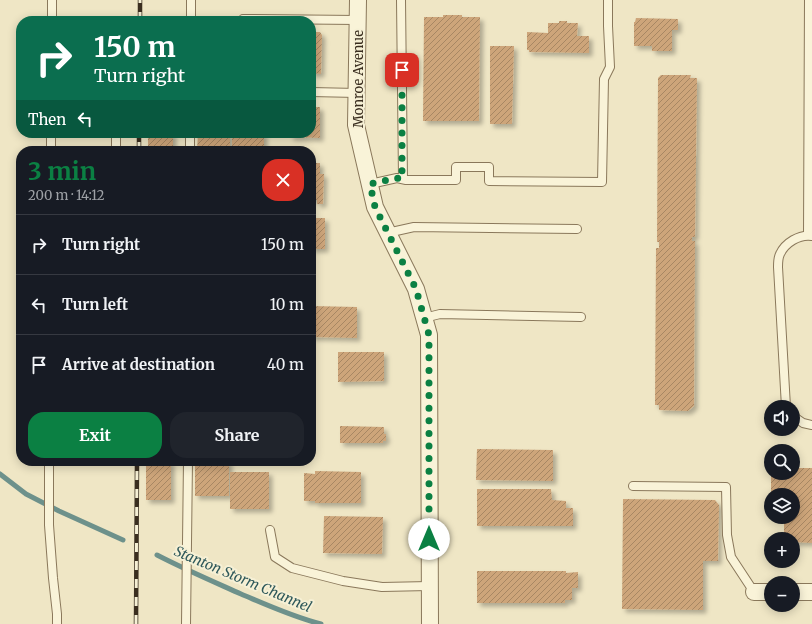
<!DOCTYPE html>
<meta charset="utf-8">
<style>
:root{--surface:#171b24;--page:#20242c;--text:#f1f3f6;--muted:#9ea1a6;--line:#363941;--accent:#0b8043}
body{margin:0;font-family:Merriweather,serif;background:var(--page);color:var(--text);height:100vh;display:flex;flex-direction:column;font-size:15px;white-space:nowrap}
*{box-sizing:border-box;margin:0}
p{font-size:13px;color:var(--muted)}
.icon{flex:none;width:22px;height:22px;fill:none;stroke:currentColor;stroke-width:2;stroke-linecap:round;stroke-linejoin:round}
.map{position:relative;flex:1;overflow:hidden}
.panel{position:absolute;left:16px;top:146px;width:300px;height:320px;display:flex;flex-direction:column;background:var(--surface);border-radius:16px;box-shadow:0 2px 10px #0003}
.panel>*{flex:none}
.top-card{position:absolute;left:16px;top:16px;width:300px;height:122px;border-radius:16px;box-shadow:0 2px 10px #0003;background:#0b6e4f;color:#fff;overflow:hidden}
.buttons{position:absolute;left:764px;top:400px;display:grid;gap:8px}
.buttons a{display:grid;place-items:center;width:36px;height:36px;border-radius:50%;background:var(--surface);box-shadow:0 2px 10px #0003;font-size:20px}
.pin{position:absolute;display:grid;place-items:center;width:34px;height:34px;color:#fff;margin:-17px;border-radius:8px;box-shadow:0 2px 6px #0006}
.me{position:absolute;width:44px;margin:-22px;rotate:0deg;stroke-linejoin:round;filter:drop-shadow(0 0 3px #0008)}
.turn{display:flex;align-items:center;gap:14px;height:84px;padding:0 12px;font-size:18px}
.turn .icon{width:52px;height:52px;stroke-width:2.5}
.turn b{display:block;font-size:28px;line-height:34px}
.then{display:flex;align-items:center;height:38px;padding:0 12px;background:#0003;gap:8px;font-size:15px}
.round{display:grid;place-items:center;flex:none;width:42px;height:42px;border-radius:16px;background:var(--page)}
.head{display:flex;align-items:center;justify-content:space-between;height:68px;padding:0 12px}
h1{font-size:24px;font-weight:700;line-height:30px;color:var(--accent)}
.action{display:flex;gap:8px;margin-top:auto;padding:8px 12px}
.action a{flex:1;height:46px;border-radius:16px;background:var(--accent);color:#fff;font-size:16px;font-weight:700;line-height:46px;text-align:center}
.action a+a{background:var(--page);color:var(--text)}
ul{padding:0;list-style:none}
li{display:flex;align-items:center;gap:12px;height:60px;padding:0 12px;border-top:1px solid var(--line)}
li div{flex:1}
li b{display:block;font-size:15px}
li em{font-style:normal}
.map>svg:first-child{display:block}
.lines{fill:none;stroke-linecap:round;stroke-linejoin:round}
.stream{stroke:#6d918b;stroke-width:5}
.building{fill:url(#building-hatch);filter:url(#shadow)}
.lane-casing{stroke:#8a785b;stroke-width:10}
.street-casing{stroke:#8a785b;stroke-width:18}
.lane{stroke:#f9f3d8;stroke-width:8}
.street{stroke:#f9f3d8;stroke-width:16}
.rail-casing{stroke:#3a2e1f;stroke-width:4.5}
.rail{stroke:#f6f0d5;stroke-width:3;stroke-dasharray:9;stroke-linecap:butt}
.route{stroke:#0b8043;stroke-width:7;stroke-dasharray:0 12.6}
.labels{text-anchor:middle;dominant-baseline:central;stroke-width:4;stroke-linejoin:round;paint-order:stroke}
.street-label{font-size:13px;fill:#3a2e1f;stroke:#f6f0d5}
.water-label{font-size:14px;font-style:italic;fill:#2e585a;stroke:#f6f0d5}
</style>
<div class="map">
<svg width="812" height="624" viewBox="0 0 812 624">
<defs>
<pattern id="building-hatch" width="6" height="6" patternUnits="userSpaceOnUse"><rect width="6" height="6" fill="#cda57a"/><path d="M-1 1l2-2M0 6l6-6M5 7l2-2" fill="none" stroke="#a78763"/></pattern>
<filter id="shadow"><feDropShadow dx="3.5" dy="3.5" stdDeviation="2" flood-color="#0004"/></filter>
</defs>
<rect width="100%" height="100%" fill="#efe6c5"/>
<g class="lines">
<g class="stream">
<polyline points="0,474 26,494 59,511 123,540"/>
<path d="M157,555c27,14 55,26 84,39 26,11 52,23 80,30"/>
</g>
</g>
<g class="building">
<polygon points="443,15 462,15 462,17 480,17 479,121 423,121 424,17 443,17"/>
<polygon points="636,18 678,19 678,30 672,30 672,51 652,51 652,46 634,46 634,22 635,22"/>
<polygon points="559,21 567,21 567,23 578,23 577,36 589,36 589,53 529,52 529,50 527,50 527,32 548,33 548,23 559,23"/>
<polygon points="311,32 320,32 322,35 321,74 311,73"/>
<polygon points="490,46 514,46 512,124 490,124"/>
<polygon points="661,75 691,75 690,78 697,78 695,237 692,237 692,241 695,241 694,406 688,411 659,410 659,405 655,405 656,248 659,248 659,242 657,242 658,78"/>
<polygon points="311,107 320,107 320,138 290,137 290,133 311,133"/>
<rect x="148" y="133" width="25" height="18"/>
<polygon points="198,133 230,133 230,151 197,151"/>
<rect x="232" y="133" width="32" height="18"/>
<polygon points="311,163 320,163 320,174 324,174 323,204 317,204 317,200 311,200"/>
<rect x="311" y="218" width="14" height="31"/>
<polygon points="311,306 357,307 357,338 311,337"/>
<polygon points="338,352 384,352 384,381 338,382"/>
<polygon points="340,426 384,427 384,434 386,434 386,441 383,441 383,443 340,443"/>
<polygon points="477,449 553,450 553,481 476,480"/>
<rect x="146" y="461" width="25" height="39"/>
<rect x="195" y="461" width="34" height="35"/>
<polygon points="793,468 812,468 812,543 793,542 793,539 784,539 784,517 793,517 793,495 785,495 785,493 771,493 771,473 793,473"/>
<polygon points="315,471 361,472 361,503 315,503 315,501 304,501 304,473 315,474"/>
<rect x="230" y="472" width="39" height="37"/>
<polygon points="477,489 551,489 552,500 566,501 566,508 573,508 573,526 477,526"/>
<polygon points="623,499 715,500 719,505 718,561 703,561 703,610 622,609"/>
<polygon points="324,516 383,517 382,554 323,553"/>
<polygon points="477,571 566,571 566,573 578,572 578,588 572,588 572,600 565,600 565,603 477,603"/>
</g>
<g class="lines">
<g class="lane-casing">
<g id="lane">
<polyline points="401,0 403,179"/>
<polyline points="52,21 52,0"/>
<polyline points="191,21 191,0"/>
<polyline points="243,21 243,19 358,20"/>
<polyline points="311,92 357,93"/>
<polyline points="51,151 51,133"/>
<polyline points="116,151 116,133"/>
<polyline points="190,151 190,133"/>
<polyline points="370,184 397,178 406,180 456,180 456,167 489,167 489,181 602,182 604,79 610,67 608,26 608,0"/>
<polyline points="387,233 414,227 577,229"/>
<polyline points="808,235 809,0"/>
<polyline points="424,318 440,314 581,317"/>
<path d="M786,407l-8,-140c0,-4 0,-9 2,-13 5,-11 19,-20 32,-18"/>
<polyline points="793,416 803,423 812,425"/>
<polyline points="49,461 49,525 53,578 57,614 57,624"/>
<polyline points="633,486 726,487 727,535 731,557 754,592"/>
<polyline points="270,530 275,557 292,568 343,581 382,587 429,586"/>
<polyline points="186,624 188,461"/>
</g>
</g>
<g class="street-casing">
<g id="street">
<polyline points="358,0 356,125 375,207 416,289 429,335 430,624"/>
<polyline points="754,592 771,592"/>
<polyline points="793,592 812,592"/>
</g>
</g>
<use href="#lane" class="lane"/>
<use href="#street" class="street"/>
<g class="rail-casing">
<g id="rail">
<polyline points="140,21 140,0"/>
<polyline points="139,151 139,133"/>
<polyline points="136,624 137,461"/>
</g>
</g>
<use href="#rail" class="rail"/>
</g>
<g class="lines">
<polyline class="route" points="402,70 402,179 397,178 370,184 375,207 416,289 429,335 429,539"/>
</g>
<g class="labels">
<g class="street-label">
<text transform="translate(358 79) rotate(-90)">Monroe Avenue</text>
</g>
<g class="water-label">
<text transform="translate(243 579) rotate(23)">Stanton Storm Channel</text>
</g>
</g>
</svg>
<div class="buttons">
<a><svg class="icon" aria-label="sound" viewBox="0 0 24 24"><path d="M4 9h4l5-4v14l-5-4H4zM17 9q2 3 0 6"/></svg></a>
<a><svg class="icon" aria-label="search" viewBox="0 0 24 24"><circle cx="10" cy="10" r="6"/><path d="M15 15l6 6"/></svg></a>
<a><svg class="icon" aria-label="layers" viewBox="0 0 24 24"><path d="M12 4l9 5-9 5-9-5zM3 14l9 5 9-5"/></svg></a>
<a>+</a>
<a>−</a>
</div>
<div class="pin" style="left:402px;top:70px;background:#d93025"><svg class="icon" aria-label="arrive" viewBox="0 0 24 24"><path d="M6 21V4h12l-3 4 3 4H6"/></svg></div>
<svg class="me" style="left:429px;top:539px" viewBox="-20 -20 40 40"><circle r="19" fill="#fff"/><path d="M0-13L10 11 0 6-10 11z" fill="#0b8043"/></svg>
<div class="top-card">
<div class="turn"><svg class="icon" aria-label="right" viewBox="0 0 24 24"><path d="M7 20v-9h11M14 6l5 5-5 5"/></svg><div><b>150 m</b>Turn right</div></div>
<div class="then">Then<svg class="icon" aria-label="left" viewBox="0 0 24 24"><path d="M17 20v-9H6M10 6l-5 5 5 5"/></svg></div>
</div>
<section class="panel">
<div class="head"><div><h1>3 min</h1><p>200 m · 14:12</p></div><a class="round" style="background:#d93025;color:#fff"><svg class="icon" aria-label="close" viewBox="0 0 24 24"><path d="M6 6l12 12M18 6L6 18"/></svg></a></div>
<ul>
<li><svg class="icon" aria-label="right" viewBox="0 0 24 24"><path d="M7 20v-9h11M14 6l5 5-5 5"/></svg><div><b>Turn right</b></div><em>150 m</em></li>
<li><svg class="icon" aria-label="left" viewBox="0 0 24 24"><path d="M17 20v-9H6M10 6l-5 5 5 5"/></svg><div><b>Turn left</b></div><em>10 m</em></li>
<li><svg class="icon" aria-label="arrive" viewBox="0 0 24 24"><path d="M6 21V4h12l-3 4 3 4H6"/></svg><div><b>Arrive at destination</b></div><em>40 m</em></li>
</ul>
<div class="action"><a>Exit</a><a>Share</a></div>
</section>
</div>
